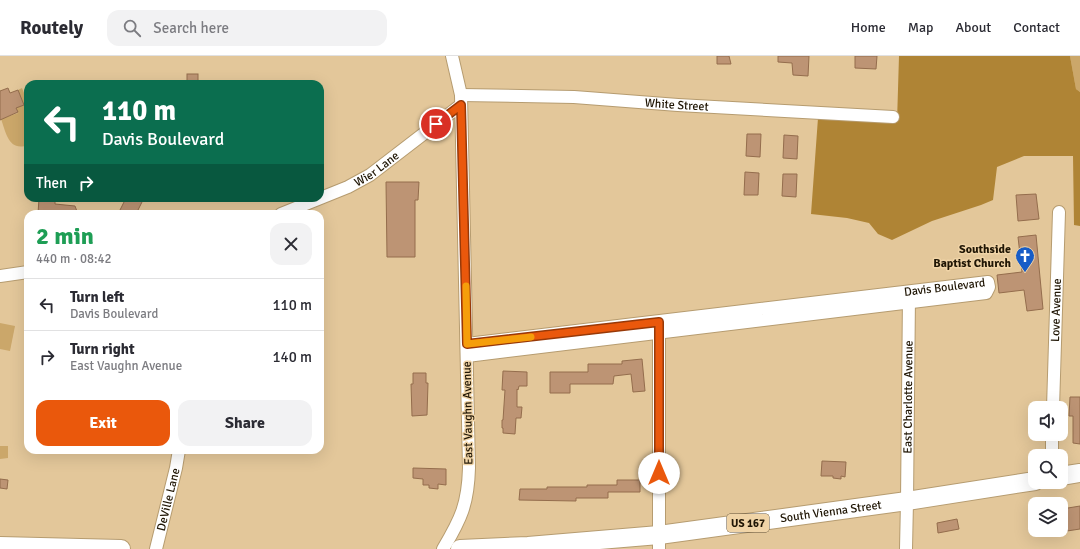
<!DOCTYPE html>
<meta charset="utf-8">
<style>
:root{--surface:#fff;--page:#f2f2f3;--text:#2b2b33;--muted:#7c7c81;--line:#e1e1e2;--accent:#ea580c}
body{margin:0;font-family:Signika,sans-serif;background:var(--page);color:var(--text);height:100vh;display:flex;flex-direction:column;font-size:15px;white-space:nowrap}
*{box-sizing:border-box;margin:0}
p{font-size:13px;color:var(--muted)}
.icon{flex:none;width:22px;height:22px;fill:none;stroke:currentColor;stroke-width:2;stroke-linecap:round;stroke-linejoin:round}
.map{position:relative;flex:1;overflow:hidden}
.panel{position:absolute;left:24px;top:154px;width:300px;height:244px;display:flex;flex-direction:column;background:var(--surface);border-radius:12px;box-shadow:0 4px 16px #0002}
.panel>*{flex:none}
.hud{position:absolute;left:24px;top:24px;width:300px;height:122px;border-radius:12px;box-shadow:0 4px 16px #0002;background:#0b6e4f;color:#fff;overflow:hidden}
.controls{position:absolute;left:1028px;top:345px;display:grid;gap:8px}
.controls a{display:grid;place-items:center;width:40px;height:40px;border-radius:8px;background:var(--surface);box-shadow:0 4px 16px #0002;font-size:20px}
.pin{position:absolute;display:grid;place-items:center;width:34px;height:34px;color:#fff;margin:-17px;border:2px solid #fff;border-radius:50%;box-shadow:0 1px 4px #0007}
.me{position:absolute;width:44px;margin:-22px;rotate:0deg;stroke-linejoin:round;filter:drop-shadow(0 0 3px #0008)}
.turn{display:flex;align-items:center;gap:14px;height:84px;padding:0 12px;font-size:18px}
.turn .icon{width:52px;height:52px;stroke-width:2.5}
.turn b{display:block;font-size:28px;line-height:34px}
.then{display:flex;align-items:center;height:38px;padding:0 12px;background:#0003;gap:8px;font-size:15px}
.round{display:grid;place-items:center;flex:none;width:42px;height:42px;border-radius:12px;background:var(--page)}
.head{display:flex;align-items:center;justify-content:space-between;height:68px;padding:0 12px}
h1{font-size:24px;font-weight:700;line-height:30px;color:#1e9e55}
.cta{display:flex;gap:8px;margin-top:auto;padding:8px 12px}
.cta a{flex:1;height:46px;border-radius:12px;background:var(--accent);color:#fff;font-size:16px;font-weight:700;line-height:46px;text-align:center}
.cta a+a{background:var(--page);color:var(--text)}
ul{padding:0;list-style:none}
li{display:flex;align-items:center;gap:12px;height:52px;padding:0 12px;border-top:1px solid var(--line)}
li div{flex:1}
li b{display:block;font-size:15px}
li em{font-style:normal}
header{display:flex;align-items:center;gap:24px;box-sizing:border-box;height:56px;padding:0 20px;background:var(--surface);border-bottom:1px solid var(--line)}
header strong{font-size:19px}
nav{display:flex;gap:22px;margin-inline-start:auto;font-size:14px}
.search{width:280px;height:36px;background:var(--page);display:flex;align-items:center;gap:10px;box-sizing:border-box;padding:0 14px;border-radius:12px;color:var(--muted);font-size:15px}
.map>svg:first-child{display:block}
.green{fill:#cba76a}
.forest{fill:#af8435}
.building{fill:#bd9474;stroke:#946d4d}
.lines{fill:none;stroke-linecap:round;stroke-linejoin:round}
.minor-casing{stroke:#b69c70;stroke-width:14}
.highway-casing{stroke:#b69c70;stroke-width:20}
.minor{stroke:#fff;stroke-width:12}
.highway{stroke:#fff;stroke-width:18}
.route-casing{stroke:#983908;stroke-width:10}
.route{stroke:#ea580c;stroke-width:7}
.slow{stroke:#f59e0b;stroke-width:7}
.labels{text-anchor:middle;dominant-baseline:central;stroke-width:3;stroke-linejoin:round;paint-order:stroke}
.shield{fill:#f0d4a7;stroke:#5e4f36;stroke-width:1}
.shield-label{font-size:11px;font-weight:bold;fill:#201605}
.street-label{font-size:12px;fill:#201605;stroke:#f0d4a7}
.poi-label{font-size:12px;font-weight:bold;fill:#201605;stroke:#f0d4a7;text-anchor:end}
</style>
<header>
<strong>Routely</strong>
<div class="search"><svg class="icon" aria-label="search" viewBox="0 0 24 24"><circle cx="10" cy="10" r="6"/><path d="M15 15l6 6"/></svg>Search here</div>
<nav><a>Home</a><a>Map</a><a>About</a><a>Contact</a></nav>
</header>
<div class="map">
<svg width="1080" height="493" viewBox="0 0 1080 493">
<rect width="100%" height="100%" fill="#e3c79a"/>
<g class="green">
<polygon points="1070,0 1080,0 1080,36 1076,33"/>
<path d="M22,32l6,15v42c-19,7 -22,-12 -27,-26l17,-6 -2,-5 8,-3 -6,-15z"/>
<polygon points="0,267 15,270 10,295 0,293"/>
<polygon points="0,390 8,390 8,402 0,403"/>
</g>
<polygon class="forest" points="899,0 1070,0 1076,33 1080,36 1080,170 1074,169 1073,100 1024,100 997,111 993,144 981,149 932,165 892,184 878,178 869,167 847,162 811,158 818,62 897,66"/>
<g class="building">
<polygon points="717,0 729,0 731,8 717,8"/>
<polygon points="778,0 809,0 808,20 793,19 792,7 778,6"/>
<polygon points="855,0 877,0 876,13 855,12"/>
<rect x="187" y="18" width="11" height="10"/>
<polygon points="8,32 10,37 18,34 24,49 16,52 18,56 0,64 0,35"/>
<polygon points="747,78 761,78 760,101 746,100"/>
<polygon points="784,79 798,80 797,103 783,102"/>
<polygon points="745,116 759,117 758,139 744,139"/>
<polygon points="783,118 797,118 796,141 782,140"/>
<polygon points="386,126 419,126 418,144 415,144 415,201 387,201"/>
<polygon points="1036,138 1039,163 1018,165 1016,139"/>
<polygon points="39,142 55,142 55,148 75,150 78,158 38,158"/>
<polygon points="126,142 144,142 136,158 118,158"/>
<polygon points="1036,179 1043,253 1027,255 1024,234 999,237 997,219 1022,216 1018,181"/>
<polygon points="642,303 645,335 633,336 631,318 614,320 613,328 570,328 570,337 550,337 550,316 588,316 588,308 622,308 622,305"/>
<polygon points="503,315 527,316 527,330 519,330 518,334 517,333 517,351 522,351 521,362 516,362 515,378 503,377 503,372 502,372 502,364 503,364 505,334 502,334"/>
<polygon points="413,317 426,317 426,327 428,327 427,359 412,360 411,328 413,328"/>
<polygon points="1070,341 1080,341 1080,388 1073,387 1073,360 1069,360"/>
<polygon points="822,405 846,406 845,421 841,420 841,423 833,422 833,420 821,420"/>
<polygon points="413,412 446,413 446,429 438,428 438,433 429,432 429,429 423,429 423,423 413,422"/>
<polygon points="0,423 8,424 7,433 0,432"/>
<polygon points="617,424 640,424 640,436 608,436 608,442 576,442 576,445 519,444 520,433 547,433 547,431 587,431 587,429 617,429"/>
<polygon points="1080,450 1080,473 1067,475 1062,453"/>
<polygon points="957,463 959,473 938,477 937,467"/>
</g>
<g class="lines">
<g class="minor-casing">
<g id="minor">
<path id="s1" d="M461,39l113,2 104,8 215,12"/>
<path id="s2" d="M281,158l67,-27 22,-12 91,-70"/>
<polyline points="0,220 28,216"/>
<polyline points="659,269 659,493"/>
<path id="s3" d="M467,288l521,-62 1,5 -3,6 -519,63"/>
<path id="s4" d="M1053,352l6,-196"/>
<polyline points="1052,400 1052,378"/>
<path id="s5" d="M156,493l20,-81 3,-18"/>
<path d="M443,493c18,-30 25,-45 26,-81l-8,-373 -9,-39"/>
<path id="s6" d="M906,493l1,-48 2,-206"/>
</g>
</g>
<g class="highway-casing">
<g id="highway">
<polyline points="1061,420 1080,417"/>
<polyline points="0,490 121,493"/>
<path id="s7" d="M460,493l68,-3 131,-11 248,-34 128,-20"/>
</g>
</g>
<use href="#minor" class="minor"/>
<use href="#highway" class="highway"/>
</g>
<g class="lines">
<g class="route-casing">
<polyline id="route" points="436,68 461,49 467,288 659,266 659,417"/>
</g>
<use href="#route" class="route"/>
<polyline class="slow" points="466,230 467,288 531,281"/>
</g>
<defs>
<g id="church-pin" transform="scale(1)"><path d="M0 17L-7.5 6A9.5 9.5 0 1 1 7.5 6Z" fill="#175cc7" stroke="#f0d4a7"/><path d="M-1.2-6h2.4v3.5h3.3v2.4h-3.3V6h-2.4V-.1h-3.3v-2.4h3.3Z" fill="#fff"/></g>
</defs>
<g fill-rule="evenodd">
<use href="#church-pin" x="1025" y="200"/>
</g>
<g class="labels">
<rect class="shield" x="727" y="458" width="42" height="18" rx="3"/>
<g class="shield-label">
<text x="748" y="467">US 167</text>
</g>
<g class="street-label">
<text stroke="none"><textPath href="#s1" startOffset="216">White Street</textPath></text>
<text stroke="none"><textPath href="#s2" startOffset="106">Wier Lane</textPath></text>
<text stroke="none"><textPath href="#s3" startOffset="481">Davis Boulevard</textPath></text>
<text stroke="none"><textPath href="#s4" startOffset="98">Love Avenue</textPath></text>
<text stroke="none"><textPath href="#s6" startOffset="152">East Charlotte Avenue</textPath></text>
<text transform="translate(468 357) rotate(-91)">East Vaughn Avenue</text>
<text stroke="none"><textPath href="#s5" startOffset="51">DeVille Lane</textPath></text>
<text stroke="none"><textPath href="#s7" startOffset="373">South Vienna Street</textPath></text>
</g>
<g class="poi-label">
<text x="1011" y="193">Southside<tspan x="1011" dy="14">Baptist Church</tspan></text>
</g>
</g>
</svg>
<div class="controls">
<a><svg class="icon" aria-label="sound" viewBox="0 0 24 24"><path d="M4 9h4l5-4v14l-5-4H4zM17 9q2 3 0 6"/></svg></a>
<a><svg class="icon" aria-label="search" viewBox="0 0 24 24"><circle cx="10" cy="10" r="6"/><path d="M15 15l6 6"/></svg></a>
<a><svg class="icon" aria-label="layers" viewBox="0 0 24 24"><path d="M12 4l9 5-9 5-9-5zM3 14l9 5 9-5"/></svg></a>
</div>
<div class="pin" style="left:436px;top:68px;background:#d93025"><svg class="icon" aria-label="arrive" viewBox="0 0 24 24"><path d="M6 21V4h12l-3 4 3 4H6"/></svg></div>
<svg class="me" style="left:659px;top:417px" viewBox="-20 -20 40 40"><circle r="19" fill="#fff"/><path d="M0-13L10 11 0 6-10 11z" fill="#ea580c"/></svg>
<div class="hud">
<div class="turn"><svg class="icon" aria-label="left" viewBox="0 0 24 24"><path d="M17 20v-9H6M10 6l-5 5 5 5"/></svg><div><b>110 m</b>Davis Boulevard</div></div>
<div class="then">Then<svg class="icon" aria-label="right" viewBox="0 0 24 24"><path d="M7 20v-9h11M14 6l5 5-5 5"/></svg></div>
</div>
<section class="panel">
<div class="head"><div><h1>2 min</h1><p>440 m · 08:42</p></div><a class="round"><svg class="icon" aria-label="close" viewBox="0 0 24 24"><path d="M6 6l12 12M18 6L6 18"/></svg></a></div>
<ul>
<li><svg class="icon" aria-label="left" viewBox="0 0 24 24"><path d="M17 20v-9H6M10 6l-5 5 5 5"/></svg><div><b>Turn left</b><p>Davis Boulevard</p></div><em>110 m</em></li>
<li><svg class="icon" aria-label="right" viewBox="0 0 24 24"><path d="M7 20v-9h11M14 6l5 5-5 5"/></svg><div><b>Turn right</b><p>East Vaughn Avenue</p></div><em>140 m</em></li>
</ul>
<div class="cta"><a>Exit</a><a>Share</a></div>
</section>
</div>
